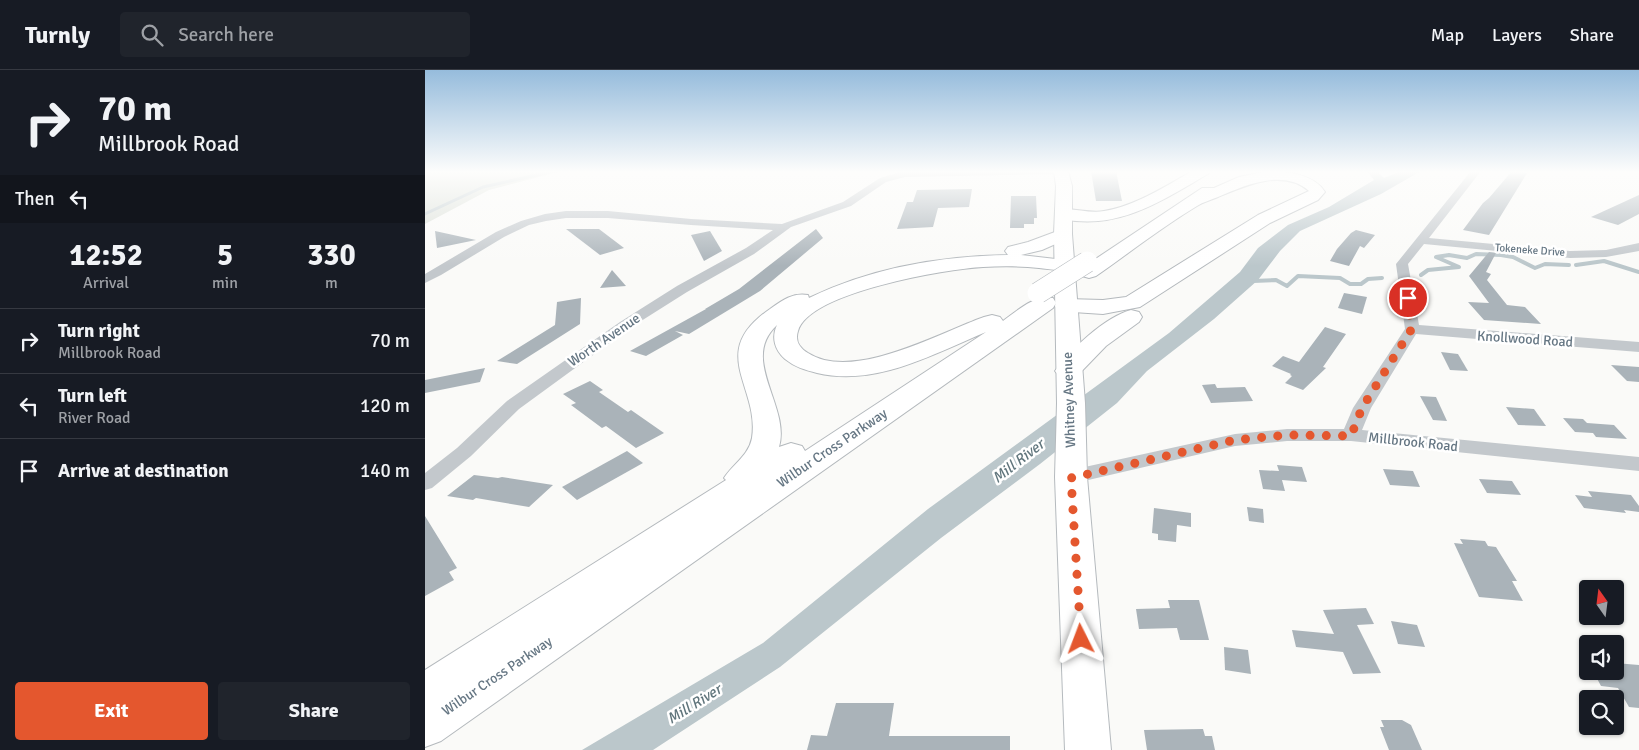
<!DOCTYPE html>
<style>
:root{--surface:#171b24;--page:#20242c;--text:#f1f3f6;--muted:#9ea1a6;--line:#363941;--accent:#e4572e}
body{margin:0;font-family:Signika,sans-serif;background:var(--page);color:var(--text);height:100vh;display:flex;flex-direction:column;font-size:19px;white-space:nowrap}
*{box-sizing:border-box;margin:0}
p{font-size:16px;color:var(--muted)}
.icon{flex:none;width:28px;height:28px;fill:none;stroke:currentColor;stroke-width:2;stroke-linecap:round;stroke-linejoin:round}
.map{position:relative;flex:1;overflow:hidden}
.panel{display:flex;flex-direction:column;background:var(--surface);width:425px}
.panel>*{flex:none}
.hud{background:#171b24;color:var(--text);overflow:hidden}
.needle{width:32px;rotate:346deg}
.fabs{position:absolute;left:1154px;top:510px;display:grid;gap:10px}
.fabs a{display:grid;place-items:center;width:45px;height:45px;border-radius:5px;background:var(--surface);box-shadow:0 1px 4px #0004;font-size:25px}
.pin{position:absolute;display:grid;place-items:center;width:42px;height:42px;color:#fff;margin:-21px;border:2px solid #fff;border-radius:50%;box-shadow:0 1px 5px #0007}
.me{position:absolute;width:55px;margin:-28px;rotate:357deg;stroke-linejoin:round;filter:drop-shadow(0 0 4px #0008)}
.turn{display:flex;align-items:center;gap:18px;height:105px;padding:0 15px;font-size:22px}
.turn .icon{width:65px;height:65px;stroke-width:2.5}
.turn b{display:block;font-size:35px;line-height:42px}
.then{display:flex;align-items:center;height:48px;padding:0 15px;background:#0003;gap:10px;font-size:19px}
.eta{display:flex;justify-content:space-evenly;align-items:center;height:85px;text-align:center}
.eta b{font-size:30px;font-weight:800;line-height:35px}
.action{display:flex;gap:10px;margin-top:auto;padding:10px 15px}
.action a{flex:1;height:58px;border-radius:5px;background:var(--accent);color:#fff;font-size:20px;font-weight:800;line-height:58px;text-align:center}
.action a+a{background:var(--page);color:var(--text)}
ul{padding:0;list-style:none}
li{display:flex;align-items:center;gap:15px;height:65px;padding:0 15px;border-top:1px solid var(--line)}
li div{flex:1}
li b{display:block;font-size:19px}
li em{font-style:normal}
header{display:flex;align-items:center;gap:30px;box-sizing:border-box;height:70px;padding:0 25px;background:var(--surface);border-bottom:1px solid var(--line)}
header strong{font-size:24px}
nav{display:flex;gap:28px;margin-inline-start:auto;font-size:18px}
.search{width:350px;height:45px;background:var(--page);display:flex;align-items:center;gap:12px;box-sizing:border-box;padding:0 18px;border-radius:5px;color:var(--muted);font-size:19px}
main{display:flex;flex:1;min-height:0}
.map>svg:first-child{display:block}
.green{fill:#dadfd7}
.water{fill:#bbc7cb}
.lines{fill:none;stroke-linecap:round;stroke-linejoin:round}
.stream-far1{stroke:#bbc7cb;stroke-width:3}
.stream{stroke:#bbc7cb;stroke-width:4}
.building{fill:#aab3b9}
.primary-casing{stroke:#b5babe;stroke-width:2}
.motorway-casing{stroke:#b4b9bd;stroke-width:2}
.minor{fill:#c3c8cc;fill-rule:evenodd}
.primary{fill:#fff;fill-rule:evenodd}
.motorway{fill:#fff;fill-rule:evenodd}
.motorway-bridge-casing{stroke:#b4b9bd;stroke-width:22;stroke-linecap:butt}
.motorway-bridge{stroke:#fff;stroke-width:21}
.route{stroke:#e4572e;stroke-width:9;stroke-dasharray:0 16.2}
.labels{text-anchor:middle;dominant-baseline:central;stroke-width:5;stroke-linejoin:round;paint-order:stroke}
.far-street-label{font-size:11px;fill:#657683;stroke:#fff}
.street-label{font-size:14px;fill:#657683;stroke:#fff}
.water-label{font-size:15px;font-style:italic;fill:#60757c;stroke:#fff}
</style>
<header>
<strong>Turnly</strong>
<div class="search"><svg class="icon" aria-label="search" viewBox="0 0 24 24"><circle cx="10" cy="10" r="6"/><path d="M15 15l6 6"/></svg>Search here</div>
<nav><a>Map</a><a>Layers</a><a>Share</a></nav>
</header>
<main>
<section class="panel">
<div class="hud">
<div class="turn"><svg class="icon" aria-label="right" viewBox="0 0 24 24"><path d="M7 20v-9h11M14 6l5 5-5 5"/></svg><div><b>70 m</b>Millbrook Road</div></div>
<div class="then">Then<svg class="icon" aria-label="left" viewBox="0 0 24 24"><path d="M17 20v-9H6M10 6l-5 5 5 5"/></svg></div>
</div>
<div class="eta">
<div><b>12:52</b><p>Arrival</p></div>
<div><b>5</b><p>min</p></div>
<div><b>330</b><p>m</p></div>
</div>
<ul>
<li><svg class="icon" aria-label="right" viewBox="0 0 24 24"><path d="M7 20v-9h11M14 6l5 5-5 5"/></svg><div><b>Turn right</b><p>Millbrook Road</p></div><em>70 m</em></li>
<li><svg class="icon" aria-label="left" viewBox="0 0 24 24"><path d="M17 20v-9H6M10 6l-5 5 5 5"/></svg><div><b>Turn left</b><p>River Road</p></div><em>120 m</em></li>
<li><svg class="icon" aria-label="arrive" viewBox="0 0 24 24"><path d="M6 21V4h12l-3 4 3 4H6"/></svg><div><b>Arrive at destination</b></div><em>140 m</em></li>
</ul>
<div class="action"><a>Exit</a><a>Share</a></div>
</section>
<div class="map">
<svg width="1214" height="680" viewBox="0 0 1214 680">
<rect width="100%" height="100%" fill="#fafaf8"/>
<polygon class="green" points="0,101 137,101 64,120 0,154"/>
<polygon class="water" points="942,101 951,101 959,108 976,101 996,101 956,124 875,161 855,181 833,210 789,249 722,301 692,333 615,394 516,468 355,597 228,680 157,680 338,573 503,439 744,263 815,202 833,178 863,155 904,137 949,110"/>
<g class="lines">
<polyline class="stream-far1" points="0,144 58,117 129,101"/>
<g class="stream">
<polyline points="1151,195 1179,191 1214,202"/>
<polyline points="996,205 1003,200 1034,197 1011,187 1024,185 1042,188 1051,184 1076,185 1088,187 1110,198 1120,194 1144,195"/>
<polyline points="828,211 851,210 862,216 873,206 915,208 925,214 936,214 943,209 957,208"/>
</g>
</g>
<g class="building">
<polygon points="666,101 691,101 697,131 671,131"/>
<polygon points="1087,101 1102,103 1064,165 1038,160 1058,133 1064,128"/>
<polygon points="547,119 544,137 513,138 508,157 472,159 482,132 488,132 492,120"/>
<polygon points="1214,125 1214,144 1193,155 1166,147"/>
<polygon points="586,126 611,126 612,148 609,148 609,154 599,154 599,158 585,158"/>
<polygon points="141,159 174,159 199,178 175,185"/>
<polygon points="391,159 398,168 335,221 264,264 250,261 258,265 221,286 205,281 281,239 280,239 314,219"/>
<polygon points="931,160 950,165 939,178 935,176 924,196 905,191 912,179 926,163"/>
<polygon points="10,161 51,170 12,178"/>
<polygon points="285,161 297,181 279,191 266,165"/>
<polygon points="1064,182 1071,183 1061,202 1066,204 1062,210 1082,235 1100,237 1116,254 1059,250 1043,232 1064,233 1044,206"/>
<polygon points="187,200 201,216 175,218"/>
<polygon points="919,223 942,227 937,244 913,238"/>
<polygon points="156,228 155,254 92,294 72,291 130,255 132,232"/>
<polygon points="900,257 921,264 898,297 901,298 878,320 860,313 867,306 865,305 866,304 847,296 858,286 874,292"/>
<polygon points="1016,282 1033,284 1043,301 1025,300"/>
<polygon points="1186,295 1214,297 1214,312 1202,311"/>
<polygon points="60,298 55,312 0,323 0,310"/>
<polygon points="165,311 178,320 174,322 203,342 206,340 239,363 211,378 181,356 177,358 146,335 151,333 138,324"/>
<polygon points="790,314 792,318 820,317 828,331 786,333 777,315"/>
<polygon points="995,326 1011,327 1022,351 1008,350"/>
<polygon points="1081,337 1109,339 1121,356 1093,355"/>
<polygon points="1138,348 1158,349 1162,353 1189,355 1202,369 1171,367 1168,363 1150,362"/>
<polygon points="202,381 218,393 152,430 137,417"/>
<polygon points="852,395 877,397 882,412 857,410 860,421 838,419 834,400 854,401"/>
<polygon points="958,399 988,401 995,417 965,415"/>
<polygon points="49,405 73,408 77,407 128,415 104,437 51,428 48,430 22,426"/>
<polygon points="1054,409 1087,411 1096,425 1062,423"/>
<polygon points="1163,421 1206,425 1214,436 1214,442 1199,440 1201,443 1159,438 1150,425 1167,427"/>
<polygon points="822,437 838,439 839,453 824,451"/>
<polygon points="729,438 766,443 766,457 752,455 751,472 733,470 733,464 727,463"/>
<polygon points="0,446 32,498 24,502 29,510 0,526"/>
<polygon points="1035,469 1060,471 1063,476 1071,477 1092,511 1087,511 1098,531 1054,527 1029,473 1038,474"/>
<polygon points="743,530 774,530 784,570 755,570 752,558 714,559 711,539 745,538"/>
<polygon points="941,538 949,554 932,555 956,603 928,604 918,582 871,577 867,560 909,564 898,540"/>
<polygon points="966,551 992,555 1000,577 973,574"/>
<polygon points="799,577 823,580 826,604 800,600"/>
<polygon points="1190,593 1214,595 1214,638 1204,637 1193,618 1176,616 1168,601 1190,601"/>
<polygon points="411,633 469,633 464,666 585,666 585,680 382,680 386,665 402,666"/>
<polygon points="956,650 977,650 986,655 997,680 964,680 955,657 959,657"/>
<polygon points="778,659 780,666 787,666 790,680 722,680 719,660"/>
</g>
<g class="lines">
<g class="primary-casing">
<polygon id="primary" points="629,101 643,101 647,116 647,164 660,333 662,407 686,680 640,680 630,407 632,333 629,164 631,116"/>
</g>
<g class="motorway-casing">
<g id="motorway">
<path d="M768,101h17l-2,3c-49,28 -91,58 -150,44l-3,-4 3,-4c15,-3 31,4 46,1 32,-5 61,-25 89,-40z"/>
<path d="M843,101c20,1 46,3 57,21l-7,8 -48,23 -130,84 -37,7 -45,-3 -3,-5 3,-5 8,-2 37,1 23,-3 132,-82 51,-24c-26,-23 -65,-5 -91,6 -7,3 -15,5 -21,9 -35,21 -68,47 -101,70l-7,2 -7,-2 -3,-4 3,-4 120,-80h12l25,-11z"/>
<path d="M638,159l6,1 3,4 -3,4 -27,12 -21,5 52,6 3,4 -3,4c-11,3 -22,0 -34,-1 -18,-2 -38,-2 -56,-1 -36,2 -174,25 -185,64 -3,9 1,17 10,22 45,29 131,-20 176,-36l8,-2 8,2 3,4c14,-10 32,-27 50,-23l3,5 -3,5 -612,433 -16,6v-77l301,-190 -2,-2c9,-14 25,-23 28,-40 8,-52 -46,-85 18,-129 11,-8 23,-17 38,-14l1,3c62,-30 131,-42 199,-43l-3,-4 3,-4 20,-5zM352,255c-6,13 -2,25 8,34 10,8 20,11 32,14 59,14 116,-19 169,-41l-181,119 -3,-5 -11,-3 -12,4c12,-41 -40,-87 -2,-122z"/>
<path d="M706,240l8,2 3,5 -3,5 -33,24 -29,30 -9,3 -9,-3 -4,-5c15,-21 50,-54 76,-61z"/>
</g>
</g>
<g class="minor">
<polygon points="479,101 641,101 636,104 480,107 461,112 426,136 366,157 329,184 262,222 205,258 94,339 46,386 7,418 0,420 0,403 32,378 82,331 195,252 252,216 321,178 348,160 266,155 183,148 141,148 121,151 104,155 79,167 16,205 0,213 0,204 71,162 96,151 120,144 141,141 183,141 266,149 357,154 418,132 455,108"/>
<polygon points="1046,101 1056,101 1004,168 1145,181 1181,180 1214,173 1214,181 1181,187 1145,188 999,174 983,194 994,255 1214,272 1214,282 991,264 946,338 937,360 1214,387 1214,401 926,371 862,371 810,376 646,414 639,412 636,407 639,402 646,400 810,364 862,359 919,359 928,338 980,259 971,194"/>
</g>
<use href="#primary" class="primary"/>
<use href="#motorway" class="motorway"/>
<g class="motorway-bridge-casing">
<polyline id="motorway-bridge" points="613,223 662,192"/>
</g>
<use href="#motorway-bridge" class="motorway-bridge"/>
</g>
<linearGradient id="sky" x2="0" y2="1"><stop stop-color="#96bcdc"/><stop offset="0.52" stop-color="#fdfdfc"/><stop offset="1" stop-color="#fdfdfc" stop-opacity="0"/></linearGradient>
<rect width="1214" height="196" fill="url(#sky)"/>
<g class="lines">
<polyline class="route" points="656,569 646,408 810,370 862,365 926,366 937,338 986,260 983,228"/>
</g>
<g class="labels">
<g class="far-street-label">
<text transform="translate(1105 180) rotate(4)">Tokeneke Drive</text>
</g>
<g class="street-label">
<text transform="translate(1100 269) rotate(4)">Knollwood Road</text>
<text transform="translate(179 270) rotate(-34)">Worth Avenue</text>
<text transform="translate(644 330) rotate(-92)">Whitney Avenue</text>
<text transform="translate(988 372) rotate(6)">Millbrook Road</text>
<text transform="translate(407 378) rotate(-34)">Wilbur Cross Parkway</text>
<text transform="translate(72 606) rotate(-34)">Wilbur Cross Parkway</text>
</g>
<g class="water-label">
<text transform="translate(593 391) rotate(-38)">Mill River</text>
<text transform="translate(269 634) rotate(-32)">Mill River</text>
</g>
</g>
</svg>
<div class="fabs">
<a><svg class="needle" viewBox="-14 -14 28 28"><path d="M0-13l5 13h-10z" fill="#e53935"/><path d="M0 13l5-13h-10z" fill="#9ea1a6"/></svg></a>
<a><svg class="icon" aria-label="sound" viewBox="0 0 24 24"><path d="M4 9h4l5-4v14l-5-4H4zM17 9q2 3 0 6"/></svg></a>
<a><svg class="icon" aria-label="search" viewBox="0 0 24 24"><circle cx="10" cy="10" r="6"/><path d="M15 15l6 6"/></svg></a>
</div>
<div class="pin" style="left:983px;top:228px;background:#d93025"><svg class="icon" aria-label="arrive" viewBox="0 0 24 24"><path d="M6 21V4h12l-3 4 3 4H6"/></svg></div>
<svg class="me" style="left:656px;top:569px" viewBox="-20 -20 40 40"><path d="M0-17L14 15 0 8-14 15z" fill="#e4572e" stroke="#fff" stroke-width="4"/></svg>
</div>
</main>
